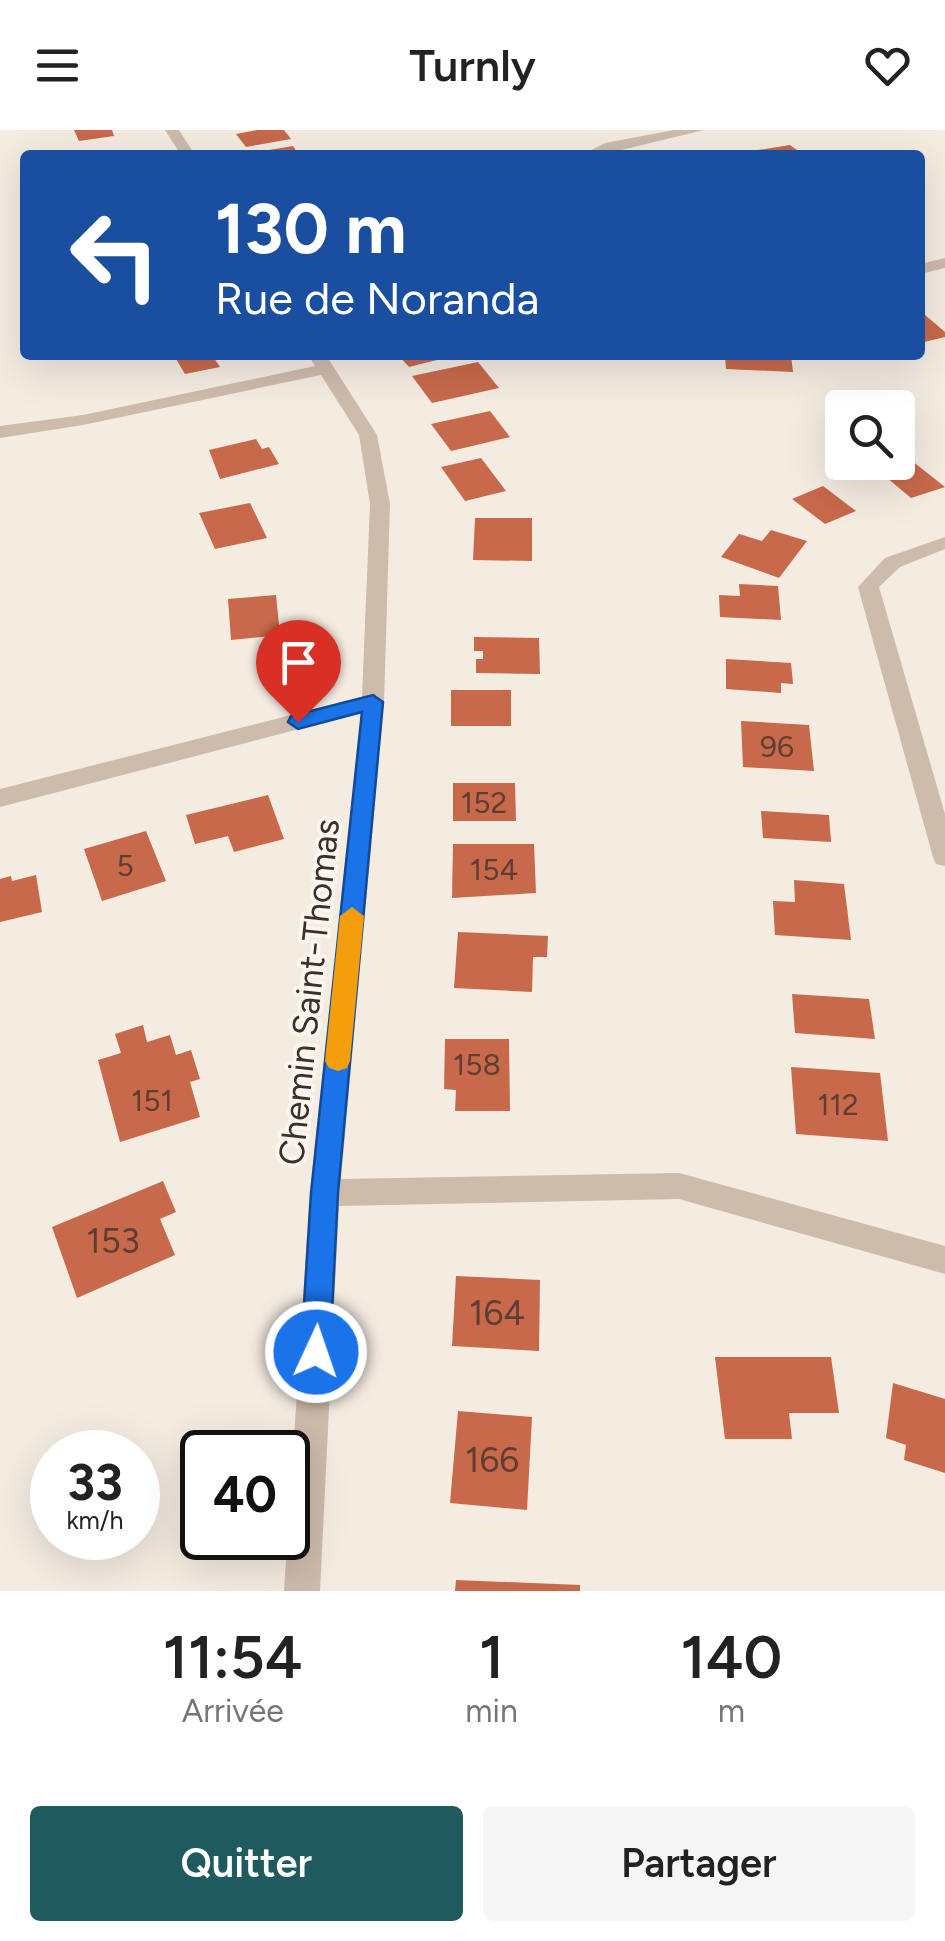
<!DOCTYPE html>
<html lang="fr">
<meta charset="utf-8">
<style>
:root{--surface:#fff;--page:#f6f6f6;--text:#222;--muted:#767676;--accent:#1f5a5e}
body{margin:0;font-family:Figtree,sans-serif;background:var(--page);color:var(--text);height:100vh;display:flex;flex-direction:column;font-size:38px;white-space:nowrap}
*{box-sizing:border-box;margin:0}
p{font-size:32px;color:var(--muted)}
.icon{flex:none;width:55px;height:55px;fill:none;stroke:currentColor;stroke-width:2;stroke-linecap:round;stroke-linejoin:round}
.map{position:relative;height:1461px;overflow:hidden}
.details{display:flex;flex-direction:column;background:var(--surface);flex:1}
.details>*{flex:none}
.top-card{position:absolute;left:20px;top:20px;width:905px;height:210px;border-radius:10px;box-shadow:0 10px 40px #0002;background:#1a4fa0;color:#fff;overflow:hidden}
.controls{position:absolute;left:825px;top:260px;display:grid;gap:20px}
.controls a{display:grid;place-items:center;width:90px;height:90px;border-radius:10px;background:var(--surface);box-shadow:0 10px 40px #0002;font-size:50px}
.speed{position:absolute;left:30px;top:1300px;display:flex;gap:20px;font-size:50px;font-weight:700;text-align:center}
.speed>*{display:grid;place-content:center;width:130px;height:130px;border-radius:50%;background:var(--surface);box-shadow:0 10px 40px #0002;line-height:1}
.speed small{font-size:25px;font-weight:400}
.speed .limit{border:5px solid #111;border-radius:15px;background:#fff;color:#111}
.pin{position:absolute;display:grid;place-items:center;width:85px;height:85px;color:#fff;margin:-102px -42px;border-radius:50% 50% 50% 0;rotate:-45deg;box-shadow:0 0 10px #0007}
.pin .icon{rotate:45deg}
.me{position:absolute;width:110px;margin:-55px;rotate:3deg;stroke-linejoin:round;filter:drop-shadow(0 0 8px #0008)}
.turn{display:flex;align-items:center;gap:35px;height:210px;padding:0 30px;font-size:45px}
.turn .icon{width:130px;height:130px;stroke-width:2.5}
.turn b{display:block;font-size:70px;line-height:85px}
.eta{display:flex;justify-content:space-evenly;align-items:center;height:170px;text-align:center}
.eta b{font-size:60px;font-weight:600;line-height:70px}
.primary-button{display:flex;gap:20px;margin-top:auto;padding:20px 30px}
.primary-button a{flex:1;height:115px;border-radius:10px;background:var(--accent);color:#fff;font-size:40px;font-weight:600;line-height:115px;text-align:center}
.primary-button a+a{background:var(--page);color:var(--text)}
header{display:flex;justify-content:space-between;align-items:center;height:130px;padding:0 30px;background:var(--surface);font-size:45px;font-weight:600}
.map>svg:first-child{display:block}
.building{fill:#c8694b}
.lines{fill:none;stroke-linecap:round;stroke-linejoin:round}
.minor{fill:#cdbbac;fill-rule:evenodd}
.route{fill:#1a73e8;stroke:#114b97;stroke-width:2.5}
.slow{fill:#f59e0b}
.labels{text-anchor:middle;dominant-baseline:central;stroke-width:8;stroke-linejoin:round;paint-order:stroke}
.number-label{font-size:30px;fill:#5e3e33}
.street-label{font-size:35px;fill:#3b302b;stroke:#fbf5ee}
.near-number-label{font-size:35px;fill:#5e3e33}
</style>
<header><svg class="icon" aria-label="menu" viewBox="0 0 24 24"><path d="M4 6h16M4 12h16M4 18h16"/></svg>Turnly<svg class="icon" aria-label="heart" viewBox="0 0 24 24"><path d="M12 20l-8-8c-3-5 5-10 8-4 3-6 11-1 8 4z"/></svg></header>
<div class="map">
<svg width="945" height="1461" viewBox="0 0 945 1461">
<rect width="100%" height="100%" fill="#f4ebe1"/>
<g class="building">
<polygon points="74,0 112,0 114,6 79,11"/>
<polygon points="258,0 284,0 291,9 246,17 236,4"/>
<polygon points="790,15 804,25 764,25 758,20"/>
<polygon points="293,16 299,25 252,25 251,23"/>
<polygon points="924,184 945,202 945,207 920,213 920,185"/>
<polygon points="196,225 212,225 220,237 185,244 176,229"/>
<polygon points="398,225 452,225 453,226 409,237"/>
<polygon points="725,225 791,225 793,242 726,239"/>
<polygon points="478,232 499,258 432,273 412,246"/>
<polygon points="490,281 510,307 451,321 431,294"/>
<polygon points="256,309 262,319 269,317 279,334 220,349 209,320"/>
<polygon points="907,327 945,357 911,368 874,337"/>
<polygon points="481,328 506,361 465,371 441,337"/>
<polygon points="823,356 856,381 825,394 792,369"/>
<polygon points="250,373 267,408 215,419 199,383"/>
<polygon points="475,388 532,388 532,431 473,430"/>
<polygon points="771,400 807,411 779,448 721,427 739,404 762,411"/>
<polygon points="739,454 778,456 781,490 720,487 719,465 740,466"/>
<polygon points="276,465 280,505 231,510 228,469"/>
<polygon points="474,507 539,508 540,544 476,543 476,529 483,529 483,521 474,521"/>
<polygon points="726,529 791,533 793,554 781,553 781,563 726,559"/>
<rect x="451" y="560" width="60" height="36"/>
<polygon points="741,591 809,595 814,641 743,637"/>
<polygon points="453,653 515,653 516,691 453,691"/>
<polygon points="268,665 284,709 234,722 228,706 195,714 186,685"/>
<polygon points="761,681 829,685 831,712 763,708"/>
<polygon points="146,701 166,751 102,771 84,719"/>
<polygon points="453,714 534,714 536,763 452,768"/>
<polygon points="36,745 42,782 0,792 0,749 11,746 12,751"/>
<polygon points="794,750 844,754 851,810 775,805 773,771 795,772"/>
<polygon points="458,802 548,806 547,827 533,827 532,862 454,858"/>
<polygon points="792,864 869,869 875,909 795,903"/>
<polygon points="143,895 147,912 170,905 176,925 191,920 200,949 190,952 200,987 120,1012 98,930 121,923 115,904"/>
<polygon points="445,909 509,909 510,981 455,981 456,960 444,959"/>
<polygon points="791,937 880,943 888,1011 796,1004"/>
<polygon points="163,1051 176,1082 160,1089 175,1125 77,1168 52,1097"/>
<polygon points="456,1146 540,1150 539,1221 452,1216"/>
<polygon points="715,1227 831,1227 839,1283 789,1283 792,1309 725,1309"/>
<polygon points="893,1253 945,1269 945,1343 904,1330 906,1315 886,1308"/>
<polygon points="458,1281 532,1287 527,1380 450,1373"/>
<polygon points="456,1450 580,1455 580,1461 455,1461"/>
</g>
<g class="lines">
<g class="minor">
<polygon points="165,0 179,0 195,25 181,25"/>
<polygon points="674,0 704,0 601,25 582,25 605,13"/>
<polygon points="945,128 945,138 920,144 920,134"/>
<polygon points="308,225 326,225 377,305 390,374 384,572 341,1049 679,1043 945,1116 945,1144 679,1069 339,1076 320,1461 284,1461 310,1063 361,583 0,677 0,659 362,567 370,374 359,305 321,245 83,295 0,308 0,296 83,285 315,236"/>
<polygon points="945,407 945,419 900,437 879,457 945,684 945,736 936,734 933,727 858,457 885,428"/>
</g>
</g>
<polygon class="route" points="373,565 383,572 338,1063 330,1222 326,1232 316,1236 305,1232 301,1222 311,1063 362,582 298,599 288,592 291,586"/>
<polygon class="slow" points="352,777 364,786 350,931 347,938 338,941 329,938 325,931 340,786"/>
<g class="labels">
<g class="number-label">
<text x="777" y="616">96</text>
<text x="484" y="672">152</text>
<text x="125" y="735">5</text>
<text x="494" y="739">154</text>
<text x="477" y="934">158</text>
<text x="152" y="970">151</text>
<text x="838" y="974">112</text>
</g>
<g class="street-label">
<text transform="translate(309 862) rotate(-84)">Chemin Saint-Thomas</text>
</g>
<g class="near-number-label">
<text x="113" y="1111">153</text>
<text x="497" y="1183">164</text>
<text x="492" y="1330">166</text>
</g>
</g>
</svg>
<div class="controls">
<a><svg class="icon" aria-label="search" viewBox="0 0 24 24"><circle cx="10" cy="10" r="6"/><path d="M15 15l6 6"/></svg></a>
</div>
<div class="speed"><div>33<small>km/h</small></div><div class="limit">40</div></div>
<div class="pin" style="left:298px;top:592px;background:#d93025"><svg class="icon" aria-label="arrive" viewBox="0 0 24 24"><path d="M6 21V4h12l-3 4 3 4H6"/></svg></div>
<svg class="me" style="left:316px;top:1222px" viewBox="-20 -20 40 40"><circle r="17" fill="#1a73e8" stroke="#fff" stroke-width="3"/><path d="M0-11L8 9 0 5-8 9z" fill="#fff"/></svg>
<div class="top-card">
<div class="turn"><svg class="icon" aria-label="left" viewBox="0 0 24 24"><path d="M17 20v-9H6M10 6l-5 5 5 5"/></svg><div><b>130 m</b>Rue de Noranda</div></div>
</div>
</div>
<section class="details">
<div class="eta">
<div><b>11:54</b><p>Arrivée</p></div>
<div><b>1</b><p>min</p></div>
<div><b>140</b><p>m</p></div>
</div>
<div class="primary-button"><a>Quitter</a><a>Partager</a></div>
</section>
